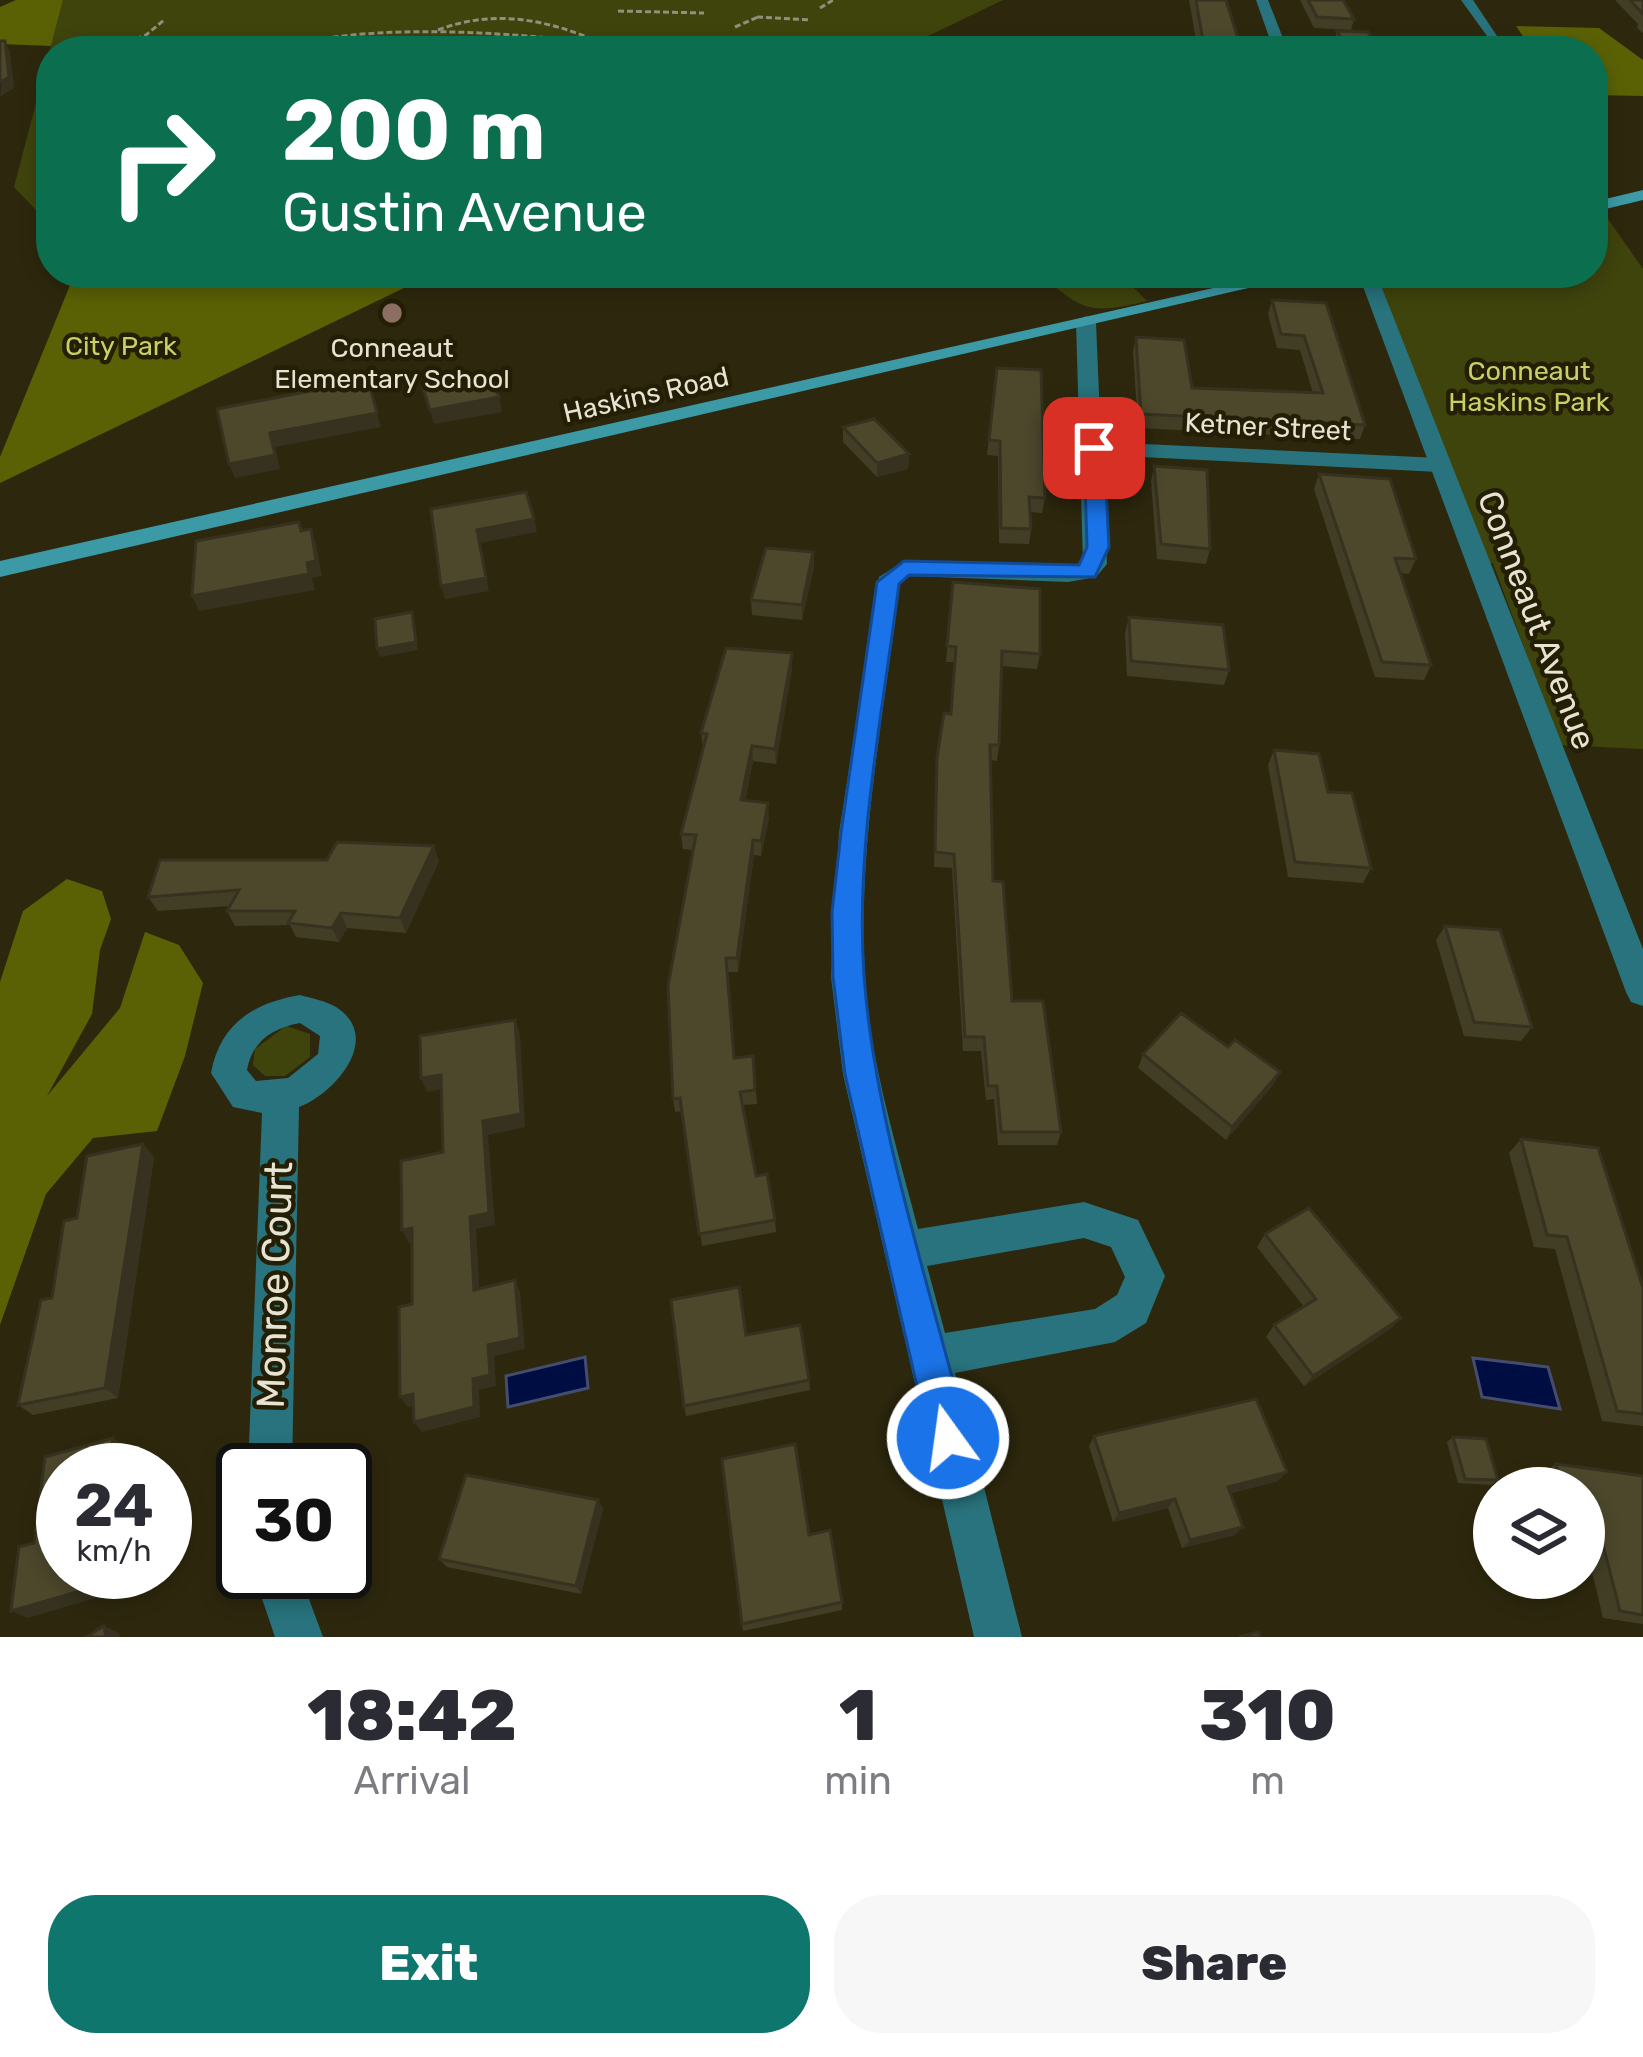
<!DOCTYPE html>
<style>
:root{--surface:#fff;--page:#f7f7f7;--text:#2b2b33;--muted:#7c7c81;--accent:#0f766e}
body{margin:0;font-family:Rubik,sans-serif;background:var(--page);color:var(--text);height:100vh;display:flex;flex-direction:column;font-size:45px;white-space:nowrap}
*{box-sizing:border-box;margin:0}
p{font-size:39px;color:var(--muted)}
.icon{flex:none;width:66px;height:66px;fill:none;stroke:currentColor;stroke-width:2;stroke-linecap:round;stroke-linejoin:round}
.map{position:relative;height:1637px;overflow:hidden}
.panel{display:flex;flex-direction:column;background:var(--surface);flex:1}
.panel>*{flex:none}
.banner{position:absolute;left:36px;top:36px;width:1572px;height:252px;border-radius:48px;box-shadow:0 6px 18px #0003;background:#0b6e4f;color:#fff;overflow:hidden}
.buttons{position:absolute;left:1473px;top:1467px;display:grid;gap:24px}
.buttons a{display:grid;place-items:center;width:132px;height:132px;border-radius:50%;background:var(--surface);box-shadow:0 6px 18px #0003;font-size:60px}
.speed{position:absolute;left:36px;top:1443px;display:flex;gap:24px;font-size:60px;font-weight:700;text-align:center}
.speed>*{display:grid;place-content:center;width:156px;height:156px;border-radius:50%;background:var(--surface);box-shadow:0 6px 18px #0003;line-height:1}
.speed small{font-size:30px;font-weight:400}
.speed .limit{border:6px solid #111;border-radius:18px;background:#fff;color:#111}
.pin{position:absolute;display:grid;place-items:center;width:102px;height:102px;color:#fff;margin:-51px;border-radius:24px;box-shadow:0 6px 18px #0006}
.me{position:absolute;width:132px;margin:-66px;rotate:346deg;stroke-linejoin:round;filter:drop-shadow(0 0 9px #0008)}
.turn{display:flex;align-items:center;gap:42px;height:252px;padding:0 48px;font-size:54px}
.turn .icon{width:156px;height:156px;stroke-width:2.5}
.turn b{display:block;font-size:84px;line-height:102px}
.eta{display:flex;justify-content:space-evenly;align-items:center;height:204px;text-align:center}
.eta b{font-size:72px;font-weight:800;line-height:84px}
.button{display:flex;gap:24px;margin-top:auto;padding:24px 48px}
.button a{flex:1;height:138px;border-radius:48px;background:var(--accent);color:#fff;font-size:48px;font-weight:800;line-height:138px;text-align:center}
.button a+a{background:var(--page);color:var(--text)}
.map>svg:first-child{display:block}
.green{fill:#3f440d}
.forest{fill:#5a6105}
.water{fill:#000d43;stroke:#454d6e;stroke-width:3}
.lines{fill:none;stroke-linecap:round;stroke-linejoin:round}
.path{stroke:#938f7a;stroke-width:3;stroke-dasharray:6 3;stroke-linecap:butt}
.minor{fill:#28737d;fill-rule:evenodd}
.tertiary{fill:#28737d;fill-rule:evenodd}
.secondary{fill:#3b9aa6;fill-rule:evenodd}
.wall{fill:#423e26}
.shaded-wall{fill:#36321f}
.building{fill:#4d482c;stroke:#36321f;stroke-width:3}
.route{fill:#1a73e8;stroke:#114b97;stroke-width:3}
.education-dot{fill:#8d6e63;stroke:#231e04;stroke-width:4.5}
.labels{text-anchor:middle;dominant-baseline:central;stroke-width:9;stroke-linejoin:round;paint-order:stroke}
.far-park-label{font-size:27px;fill:#c6d165;stroke:#231e04}
.far-poi-label{font-size:27px;fill:#e6e3d3;stroke:#231e04}
.far-street-label{font-size:27px;fill:#e6e3d3;stroke:#231e04}
.street-label{font-size:33px;fill:#e6e3d3;stroke:#231e04}
.near-street-label{font-size:39px;fill:#e6e3d3;stroke:#231e04}
</style>
<div class="map">
<svg width="1643" height="1637" viewBox="0 0 1643 1637">
<rect width="100%" height="100%" fill="#2d280d"/>
<g class="green">
<polygon points="63,0 1003,0 897,51 51,51 51,226 14,187"/>
<polygon points="1599,206 1643,269 1643,749 1560,745 1493,563 1476,561 1367,273 1593,273 1593,207"/>
<path d="M1038,273h81l28,28c-59,14 -63,10 -109,-28z"/>
<polygon points="286,1026 310,1034 310,1057 285,1076 265,1076 253,1065 255,1049"/>
</g>
<g class="forest">
<polygon points="16,0 63,0 51,46 0,44 0,7"/>
<polygon points="1516,26 1599,28 1643,60 1643,96 1593,95 1593,51 1533,51"/>
<polygon points="75,273 163,273 170,281 196,282 235,273 301,283 388,281 406,287 0,483 0,457"/>
<polygon points="67,879 102,891 111,919 100,950 92,1014 47,1096 120,1008 145,932 179,945 203,983 185,1056 157,1131 93,1138 46,1194 0,1325 0,982 23,911"/>
</g>
<g class="water">
<polygon points="585,1357 588,1388 508,1407 506,1376"/>
<polygon points="1473,1358 1548,1367 1560,1409 1482,1397"/>
</g>
<g class="lines">
<g class="path">
<polyline points="820,8 833,0"/>
<polyline points="618,11 704,13"/>
<polyline points="757,17 811,20"/>
<polyline points="735,27 758,17"/>
<path d="M438,30c55,-21 108,-11 161,12"/>
<polyline points="102,51 146,35 164,20"/>
<path d="M262,51c141,-38 293,-10 437,0"/>
<polyline points="51,74 42,100 51,107"/>
<polyline points="1142,273 1158,285"/>
</g>
<g class="minor">
<polygon points="1461,0 1473,0 1497,36 1487,36"/>
<path d="M1086,316l10,6 5,120 338,16 11,7 -11,7 -337,-17 5,109 -11,13 -28,5 -158,-6 -10,8c-16,129 -43,264 -35,394 5,85 32,169 53,251l166,-27 54,18 27,56 -19,47 -31,19 -160,31 67,264h-48l-131,-563 -12,-97 8,-144 40,-256 25,-16 164,5 15,-4 -7,-240zM1084,1238l27,9 14,30 -8,18 -22,14 -150,24 -18,-67z"/>
<path d="M300,995c11,3 26,6 36,12 48,31 -2,87 -37,100l-7,363h-44l14,-357 -29,-6 -22,-34c9,-49 42,-70 89,-78zM300,1023l20,13 -2,18 -30,24 -32,3 -9,-11c5,-29 26,-42 53,-47z"/>
<polygon points="253,1572 299,1572 323,1637 275,1637"/>
</g>
<g class="tertiary">
<polygon points="1256,0 1268,0 1288,51 1274,51"/>
<polygon points="1358,273 1376,273 1643,949 1643,1006 1631,1002 1626,992"/>
</g>
<g class="secondary">
<polygon points="1643,190 1643,200 1593,212 1593,202"/>
<polygon points="1280,273 1313,273 0,577 0,561"/>
</g>
</g>
<g class="wall">
<polygon points="1189,0 1226,0 1239,42 1237,51 1198,51"/>
<polygon points="1300,0 1343,0 1354,19 1351,30 1314,28"/>
<polygon points="1615,0 1643,0 1643,33 1637,28 1638,24"/>
<polygon points="1337,31 1377,50 1382,51 1341,51 1335,39"/>
<polygon points="1272,300 1326,303 1365,425 1360,439 1138,428 1133,351 1136,337 1192,388 1313,393 1300,350 1277,348 1268,314"/>
<polygon points="997,368 1045,498 1042,513 1030,512 1031,529 1029,544 999,543 998,456 987,455"/>
<polygon points="843,427 909,454 908,469 877,477 843,442"/>
<polygon points="1154,466 1210,549 1206,564 1157,559 1151,481"/>
<polygon points="1319,474 1416,559 1409,574 1400,573 1431,665 1424,680 1375,677 1314,489"/>
<polygon points="813,552 814,567 802,620 752,615 751,600"/>
<polygon points="953,582 1040,654 1037,669 1002,666 999,745 997,761 991,760 993,881 1012,1001 1061,1132 1057,1145 998,1145 994,1099 986,1100 981,1051 963,1051 952,868 934,867 937,758 950,714 954,662 946,662"/>
<polygon points="1129,617 1229,670 1224,685 1127,676 1125,633"/>
<polygon points="792,653 792,668 776,764 753,761 745,801 769,818 761,856 754,855 738,972 728,972 734,1058 753,1056 757,1104 743,1105 756,1176 775,1220 776,1232 702,1246 682,1111 675,1112 673,1099 693,850 683,849 681,834 703,748 701,733"/>
<polygon points="1274,750 1328,792 1371,868 1363,883 1288,877 1268,765"/>
<polygon points="439,861 406,933 347,928 339,942 296,937 290,925 235,926 227,911 230,906 158,911 148,897"/>
<polygon points="1445,926 1532,1027 1521,1041 1464,1036 1436,940"/>
<polygon points="1143,1054 1280,1072 1273,1085 1226,1140 1138,1068"/>
<polygon points="1521,1139 1643,1288 1643,1426 1602,1421 1555,1249 1534,1247 1509,1153"/>
<polygon points="143,1144 154,1157 118,1398 33,1415 18,1405 77,1218"/>
<polygon points="1265,1234 1401,1318 1390,1329 1304,1386 1266,1337 1274,1325 1304,1307 1257,1247"/>
<polygon points="746,1335 809,1380 810,1390 686,1416 684,1406"/>
<polygon points="1094,1436 1278,1481 1231,1493 1235,1535 1182,1548 1168,1508 1113,1522 1089,1446"/>
<polygon points="1453,1437 1498,1480 1491,1485 1458,1483 1447,1442"/>
<polygon points="1556,1464 1643,1476 1643,1624 1603,1618 1584,1538 1584,1488 1546,1488 1542,1473"/>
<polygon points="603,1508 581,1594 447,1567 439,1559"/>
<polygon points="842,1602 842,1610 743,1631 742,1624"/>
</g>
<g class="shaded-wall">
<polygon points="5,41 10,52 14,88 0,97"/>
<polygon points="499,397 502,412 434,424 430,410"/>
<polygon points="377,413 381,427 275,447 280,469 235,478 229,464 270,433"/>
<polygon points="909,454 908,469 877,477 877,463"/>
<polygon points="534,519 537,532 480,543 489,591 445,599 441,586 477,530"/>
<polygon points="311,529 316,544 322,576 312,578 315,590 199,611 192,596 307,563"/>
<polygon points="813,552 814,567 802,620 802,605"/>
<polygon points="412,612 418,650 380,657 377,649"/>
<polygon points="792,653 792,668 776,764 775,749"/>
<polygon points="752,746 753,761 742,815 741,800"/>
<polygon points="768,803 769,818 761,856 761,841"/>
<polygon points="753,840 754,855 738,972 737,958"/>
<polygon points="434,846 439,861 406,933 400,918"/>
<polygon points="341,913 347,928 339,942 332,928"/>
<polygon points="515,1020 520,1034 525,1127 488,1135 495,1225 476,1229 480,1301 474,1290 470,1217 483,1121"/>
<polygon points="1280,1072 1273,1085 1226,1140 1232,1127"/>
<polygon points="441,1075 447,1088 427,1092 421,1078"/>
<polygon points="143,1144 154,1157 118,1398 105,1388"/>
<polygon points="412,1228 419,1241 409,1243 402,1230"/>
<polygon points="515,1280 520,1292 525,1349 494,1356 496,1386 479,1390 480,1417 422,1432 414,1422 473,1379"/>
<polygon points="1401,1318 1390,1329 1304,1386 1313,1376"/>
<polygon points="413,1394 421,1404 408,1407 400,1397"/>
<polygon points="113,1438 127,1447 125,1470 110,1470"/>
<polygon points="1287,1472 1278,1481 1220,1496 1228,1487"/>
<polygon points="1175,1499 1168,1508 1113,1522 1119,1513"/>
<polygon points="598,1500 603,1508 581,1594 576,1586"/>
<polygon points="1243,1527 1235,1535 1182,1548 1190,1540"/>
<polygon points="86,1572 102,1572 99,1597 28,1618 11,1611"/>
<polygon points="104,1626 119,1633 120,1637 106,1637"/>
</g>
<g class="building">
<polygon points="1196,0 1226,0 1239,42 1203,41"/>
<polygon points="1308,0 1343,0 1354,19 1317,17"/>
<polygon points="1630,0 1643,0 1643,14"/>
<polygon points="1337,31 1368,32 1377,50 1382,51 1348,51"/>
<polygon points="0,41 5,41 9,77 0,82"/>
<polygon points="1013,43 1068,45 1068,51 1012,51"/>
<polygon points="1272,300 1326,303 1365,425 1141,414 1136,337 1184,340 1192,388 1323,393 1304,336 1281,334"/>
<polygon points="997,368 1041,370 1045,498 1029,497 1031,529 1001,528 1000,441 989,440"/>
<polygon points="490,373 499,397 430,410 422,385"/>
<polygon points="368,380 377,413 270,433 275,455 229,464 217,409"/>
<polygon points="874,419 909,454 877,463 843,427"/>
<polygon points="1154,466 1207,470 1210,549 1161,544"/>
<polygon points="1319,474 1390,479 1416,559 1395,558 1431,665 1382,662"/>
<polygon points="526,492 534,519 477,530 486,578 441,586 431,509"/>
<polygon points="299,522 301,531 311,529 316,561 307,563 309,574 192,596 196,541"/>
<polygon points="766,548 813,552 802,605 751,600"/>
<polygon points="953,582 1040,589 1040,654 1002,651 999,745 990,745 993,881 1003,882 1012,1001 1043,1001 1061,1132 1001,1132 997,1086 988,1086 984,1037 965,1037 954,854 935,852 937,758 944,713 951,714 956,647 947,646"/>
<polygon points="412,612 416,642 377,649 375,619"/>
<polygon points="1129,617 1223,625 1229,670 1131,661"/>
<polygon points="726,648 792,653 775,749 752,746 747,770 741,800 768,803 761,841 753,840 737,958 726,958 734,1058 753,1056 755,1090 740,1092 756,1176 767,1174 775,1220 699,1234 680,1098 673,1099 668,986 696,835 681,834 707,734 701,733"/>
<polygon points="1274,750 1319,754 1328,792 1352,793 1371,868 1295,862"/>
<polygon points="337,842 434,846 400,918 341,913 332,928 288,923 295,911 227,911 239,890 148,897 160,860 327,860"/>
<polygon points="1445,926 1500,930 1532,1027 1474,1022"/>
<polygon points="1181,1013 1228,1047 1235,1040 1280,1072 1232,1127 1143,1054"/>
<polygon points="515,1020 521,1114 483,1121 489,1213 470,1217 474,1290 515,1280 520,1338 488,1345 490,1375 473,1379 474,1407 414,1422 413,1394 400,1397 399,1307 412,1304 412,1228 402,1230 401,1161 443,1152 441,1075 421,1078 420,1036"/>
<polygon points="1521,1139 1598,1148 1643,1288 1643,1414 1617,1411 1567,1237 1547,1235"/>
<polygon points="143,1144 105,1388 18,1405 41,1300 52,1298 64,1221 77,1218 87,1156"/>
<polygon points="1309,1208 1401,1318 1313,1376 1274,1325 1316,1299 1265,1234"/>
<polygon points="739,1287 746,1335 800,1325 809,1380 684,1406 671,1300"/>
<polygon points="1256,1399 1287,1472 1228,1487 1243,1527 1190,1540 1175,1499 1119,1513 1094,1436"/>
<polygon points="1453,1437 1486,1439 1498,1480 1465,1479"/>
<polygon points="113,1438 110,1470 63,1470 63,1572 86,1572 84,1590 11,1611 19,1547 34,1543 45,1457"/>
<polygon points="795,1444 809,1535 830,1530 842,1602 742,1624 722,1459"/>
<polygon points="1556,1464 1643,1476 1643,1615 1620,1611 1598,1525 1584,1523 1584,1488 1562,1488"/>
<polygon points="466,1475 598,1500 576,1586 439,1559"/>
<polygon points="104,1626 106,1637 86,1637"/>
<polygon points="1258,1632 1260,1637 1239,1637"/>
</g>
<path class="route" d="M1094,442l10,6 5,99 -14,30 -186,-2 -10,9c-16,128 -44,261 -35,391 10,146 68,319 104,463l-6,14 -14,6 -14,-6 -5,-14 -84,-364 -12,-97 -1,-65 9,-79 36,-251 27,-21 175,4 8,-18 -3,-99z"/>
<circle class="education-dot" cx="392" cy="313" r="12"/>
<g class="labels">
<g class="far-park-label">
<text x="121" y="346">City Park</text>
<text x="1529" y="371">Conneaut<tspan x="1529" dy="31">Haskins Park</tspan></text>
</g>
<g class="far-poi-label">
<text x="392" y="348">Conneaut<tspan x="392" dy="31">Elementary School</tspan></text>
</g>
<g class="far-street-label">
<text transform="translate(646 395) rotate(-13)">Haskins Road</text>
<text transform="translate(1268 427) rotate(3)">Ketner Street</text>
</g>
<g class="street-label">
<text transform="translate(1537 620) rotate(69)">Conneaut Avenue</text>
</g>
<g class="near-street-label">
<text transform="translate(275 1285) rotate(-88)">Monroe Court</text>
</g>
</g>
</svg>
<div class="buttons">
<a><svg class="icon" aria-label="layers" viewBox="0 0 24 24"><path d="M12 4l9 5-9 5-9-5zM3 14l9 5 9-5"/></svg></a>
</div>
<div class="speed"><div>24<small>km/h</small></div><div class="limit">30</div></div>
<div class="pin" style="left:1094px;top:448px;background:#d93025"><svg class="icon" aria-label="arrive" viewBox="0 0 24 24"><path d="M6 21V4h12l-3 4 3 4H6"/></svg></div>
<svg class="me" style="left:948px;top:1438px" viewBox="-20 -20 40 40"><circle r="17" fill="#1a73e8" stroke="#fff" stroke-width="3"/><path d="M0-11L8 9 0 5-8 9z" fill="#fff"/></svg>
<div class="banner">
<div class="turn"><svg class="icon" aria-label="right" viewBox="0 0 24 24"><path d="M7 20v-9h11M14 6l5 5-5 5"/></svg><div><b>200 m</b>Gustin Avenue</div></div>
</div>
</div>
<section class="panel">
<div class="eta">
<div><b>18:42</b><p>Arrival</p></div>
<div><b>1</b><p>min</p></div>
<div><b>310</b><p>m</p></div>
</div>
<div class="button"><a>Exit</a><a>Share</a></div>
</section>
